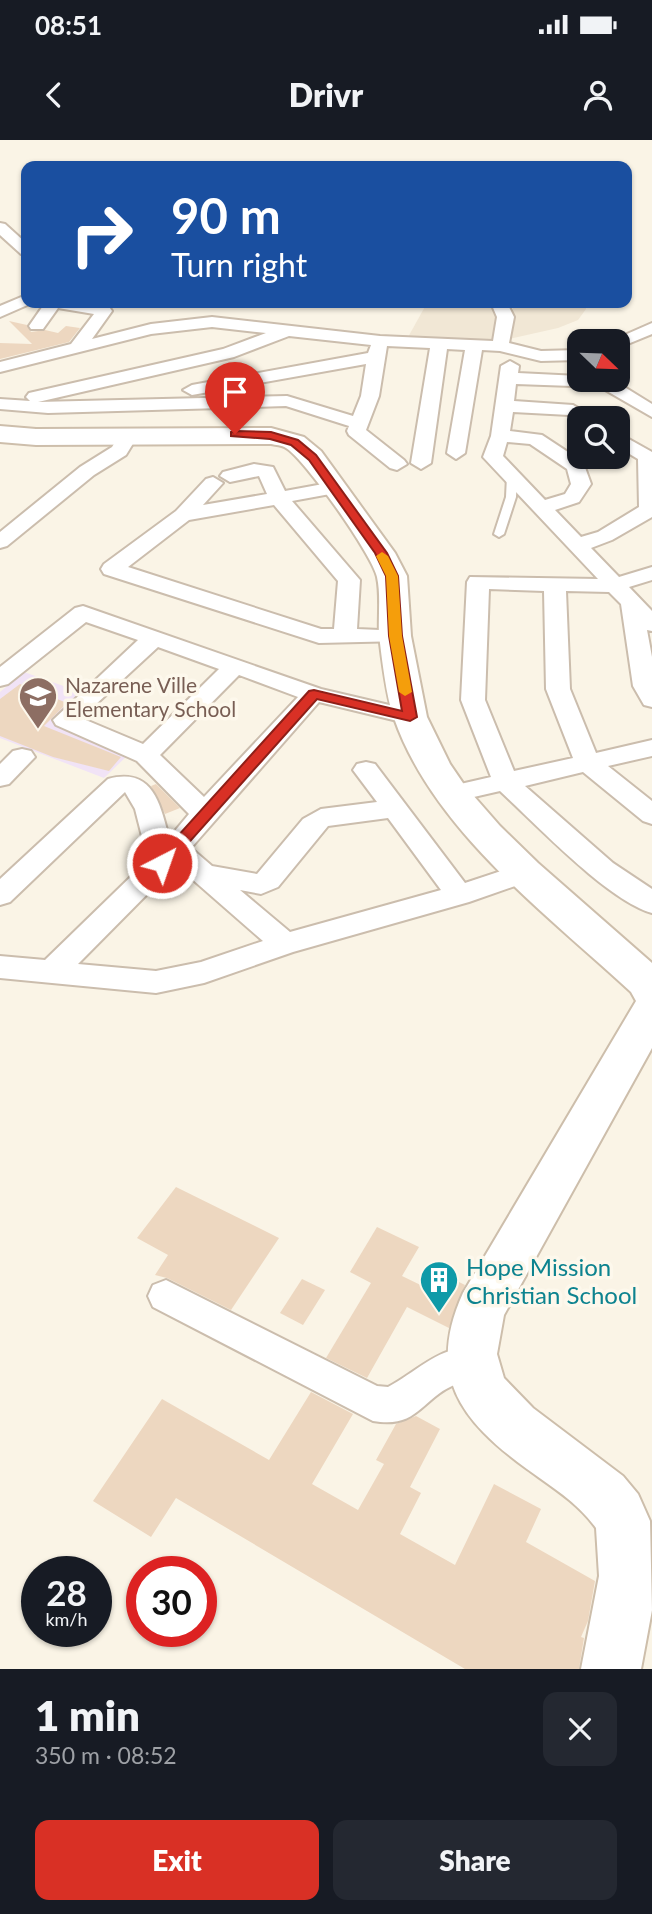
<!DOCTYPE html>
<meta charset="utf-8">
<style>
:root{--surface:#171b24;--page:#242831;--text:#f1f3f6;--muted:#9ea1a6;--accent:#d93025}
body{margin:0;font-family:Lato,sans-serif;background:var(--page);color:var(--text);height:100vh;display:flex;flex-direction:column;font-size:26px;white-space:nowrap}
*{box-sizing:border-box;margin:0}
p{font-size:23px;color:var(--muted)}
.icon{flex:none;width:38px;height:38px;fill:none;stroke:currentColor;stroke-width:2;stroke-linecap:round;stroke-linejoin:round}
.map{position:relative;height:1529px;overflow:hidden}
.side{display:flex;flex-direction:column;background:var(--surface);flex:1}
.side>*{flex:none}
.hud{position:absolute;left:21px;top:21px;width:611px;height:147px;border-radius:14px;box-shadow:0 2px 5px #0004;background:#1a4fa0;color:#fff;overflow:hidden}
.needle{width:46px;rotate:113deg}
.controls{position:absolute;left:567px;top:189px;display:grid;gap:14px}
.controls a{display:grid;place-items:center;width:63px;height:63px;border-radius:14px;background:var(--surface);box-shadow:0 2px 5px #0004;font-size:35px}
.speed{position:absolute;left:21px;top:1416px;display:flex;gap:14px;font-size:35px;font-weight:700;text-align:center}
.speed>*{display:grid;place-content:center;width:91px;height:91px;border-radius:50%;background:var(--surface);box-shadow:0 2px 5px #0004;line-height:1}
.speed small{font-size:18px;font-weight:400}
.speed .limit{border:10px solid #d22;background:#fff;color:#111}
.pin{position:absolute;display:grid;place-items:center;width:60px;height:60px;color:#fff;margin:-72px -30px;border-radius:50% 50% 50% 0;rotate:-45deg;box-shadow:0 0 7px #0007}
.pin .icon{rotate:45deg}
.me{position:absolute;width:77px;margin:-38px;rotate:41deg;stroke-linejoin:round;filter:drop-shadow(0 0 5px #0008)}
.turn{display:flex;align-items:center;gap:24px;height:147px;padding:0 35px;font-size:32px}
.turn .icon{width:91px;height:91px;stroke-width:2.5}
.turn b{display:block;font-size:49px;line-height:60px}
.round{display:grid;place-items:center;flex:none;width:74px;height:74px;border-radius:14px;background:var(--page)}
.overview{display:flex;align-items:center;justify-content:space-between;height:119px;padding:0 35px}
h1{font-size:42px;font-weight:800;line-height:52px}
.primary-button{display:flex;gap:14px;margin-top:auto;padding:14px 35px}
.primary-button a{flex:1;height:80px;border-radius:14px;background:var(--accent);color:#fff;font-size:28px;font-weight:800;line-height:80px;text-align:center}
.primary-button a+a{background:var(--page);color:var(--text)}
.status{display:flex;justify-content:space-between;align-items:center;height:49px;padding:0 35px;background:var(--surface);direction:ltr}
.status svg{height:19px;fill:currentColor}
header{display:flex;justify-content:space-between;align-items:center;height:91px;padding:0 35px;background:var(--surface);font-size:32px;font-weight:800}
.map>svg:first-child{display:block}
.residential{fill:#f1e7d5}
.education{fill:#f1e3f6}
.building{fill:#edd7c0}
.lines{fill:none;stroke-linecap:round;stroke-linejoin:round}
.lane-casing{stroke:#cbbdad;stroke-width:4}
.street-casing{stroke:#cbbdad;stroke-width:4}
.secondary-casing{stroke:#cdbeab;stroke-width:4}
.lane{fill:#fff;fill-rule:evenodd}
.street{fill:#fff;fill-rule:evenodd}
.secondary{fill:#fff;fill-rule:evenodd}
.route{fill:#d93025;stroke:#8d1f18;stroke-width:2}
.slow{fill:#f59e0b}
.labels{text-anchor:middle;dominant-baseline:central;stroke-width:7;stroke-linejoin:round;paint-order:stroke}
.education-label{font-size:21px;fill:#785e54;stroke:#fdf8ec;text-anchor:start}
.near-culture-label{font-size:24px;fill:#0d838f;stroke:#fdf8ec;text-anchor:start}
</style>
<div class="status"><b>08:51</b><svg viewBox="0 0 49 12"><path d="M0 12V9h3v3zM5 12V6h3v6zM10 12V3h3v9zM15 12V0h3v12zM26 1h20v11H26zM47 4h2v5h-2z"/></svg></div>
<header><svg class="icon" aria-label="back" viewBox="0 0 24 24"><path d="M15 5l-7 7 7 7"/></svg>Drivr<svg class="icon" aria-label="person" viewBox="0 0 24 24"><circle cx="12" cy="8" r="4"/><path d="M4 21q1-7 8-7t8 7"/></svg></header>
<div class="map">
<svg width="652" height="1529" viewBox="0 0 652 1529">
<rect width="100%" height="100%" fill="#faf4e6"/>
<g class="residential">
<polygon points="427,163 496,163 502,168 496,205 407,199"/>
<polygon points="508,163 586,163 586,169 578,180 558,188 509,199 513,168"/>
</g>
<polygon class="education" points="24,532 86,554 55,582 132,611 104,638 0,598 0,552"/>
<g class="building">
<polygon points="9,181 27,185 31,192 45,190 58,193 66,186 80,188 69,202 0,219 0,203 32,204"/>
<polygon points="20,544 67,563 44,586 121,617 109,631 53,617 0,596 0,559"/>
<polygon points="156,644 180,668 165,674 151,646"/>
<polygon points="176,1047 279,1098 231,1170 167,1138 155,1135 168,1115 137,1098"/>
<polygon points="377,1087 419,1107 402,1136 435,1152 445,1135 465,1145 449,1188 407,1167 367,1238 326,1218 371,1143 350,1132"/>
<polygon points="302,1139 325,1150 303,1185 280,1173"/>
<polygon points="311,1252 353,1274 312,1344 358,1370 384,1324 376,1320 396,1284 416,1276 440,1289 410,1347 421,1353 400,1394 455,1425 494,1344 541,1369 526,1402 595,1441 588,1481 581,1497 584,1498 579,1529 465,1529 176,1358 151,1397 93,1361 162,1259 269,1320"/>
</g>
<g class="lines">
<g class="lane-casing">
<polygon id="lane" points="512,333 517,336 516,357 504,394 499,397 494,394 506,357 507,336"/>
</g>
<g class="street-casing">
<g id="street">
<polygon points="0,83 5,84 26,103 26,115 21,114 0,95"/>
<polygon points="26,155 26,163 32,163 0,177 0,166"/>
<path d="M45,163h40l25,5 2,3 -20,28 59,-15 61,-7 168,19 113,5 4,-24 -6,-14h16l7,14 -5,26 32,8 38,-1v10l-38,1 -41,-10 -18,-1 -17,103 -9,6 -9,-6 18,-103 -18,-1 -16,114 -10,6 -10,-6 19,-115 -43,-2 -8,50 -13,34 38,30 3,4 -10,6 -7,-2 -41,-33 -2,-4 2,-5 -63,-20 -238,7 -48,-4v-10l30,2 -4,-4 3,-4 194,-44 43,-16 -54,-6 -61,7 -151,38v-10l71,-18 23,-30 -36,-6 -15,21h-12l-2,-3zM289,196l82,9 -3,8 -176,32 -9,5 9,5 174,-31 -5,32 -8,20 -66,-20 -249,6 196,-45z"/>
<polygon points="652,183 652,194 618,208 618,201 611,201"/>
<path d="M510,221l9,5 -1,7 61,3v4h34l39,24v13l-52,-30 -84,-3 -2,17 59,4 21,13h-15v4l-10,-7 -56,-3 -3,19 32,4 41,27 8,22 -12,18 -24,8 26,27 17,-5 41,-25 -1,-48 -20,-12v-14l34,19v65l-40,23 -21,8 28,29 33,-10v13l-23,7 23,24v20l-5,-1 5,27v50l-8,-2 -11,-19 -12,-82 -12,-12 -43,-1 4,98 26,64 56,-13v16l-44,10 44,35v23l-9,-3 -60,-49 -58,14 88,77 39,26v24c-45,-13 -116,-89 -152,-122l-48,11 -9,-2 -4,-6 4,-6 48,-11 -30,-77 6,-118 3,-5 128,2 -115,-122 8,-21 10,-70zM507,302l23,2 37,25 4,15 -6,10 -20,6 -42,-44zM489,449l55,2 2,98 27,69 -59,13 -29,-71z"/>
<polygon points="128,291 137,297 126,315 94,335 7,406 0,408 0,392 80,327 112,307 121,293"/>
<path d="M254,324l19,3 12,24 49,-9 7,2 3,4 -3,4 -49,9 68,79 -3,49 46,2 3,5 -3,5 -84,2 -215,-69 -3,-5 3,-5 72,-53 30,-32 7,-2 10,6 -20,22 64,-11 -8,-18 -29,6 -10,-6 3,-4zM274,365l64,76 -4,48h-13l-193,-62 61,-47z"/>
<path d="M83,466l238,83 98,23 3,5 -3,5 -9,2 -91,-22 -128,146 21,18 45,8 46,-55 18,-10 56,-7 -24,-32 4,-6 9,-2 9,2 90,119 60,-20 10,2 4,7 -4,7 -66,23 -176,50 -89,31 -48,10 -156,-15v-22l45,4 103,-100 -13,-51 -10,-17 -115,110 -10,3v-26l108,-100c44,-12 52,23 61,59l20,-24 -52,-53 -81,-36 -3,-5 85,-80 -52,-18 -78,62 -8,2v-19l75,-59zM158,507l61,22 -76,75 -62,-26zM239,535l59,22 -94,100 -44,-42zM388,678l53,72 -151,42 -50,-42 21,4 17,-7 50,-61zM176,725l87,76 -62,21 -45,9 -78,-7z"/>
<polygon points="22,609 31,611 35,617 9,644 0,646 0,624 13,611"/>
<path d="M166,1140l211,106 11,1c31,-16 59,-50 97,-35l6,12 -6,12c-10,4 -23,5 -33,10 -31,14 -35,43 -79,35l-220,-114 -5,-11 5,-11z"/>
</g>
</g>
<g class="secondary-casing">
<path id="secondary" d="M0,286l36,3 235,-1 33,9 17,14 74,102 12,23 4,60 16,81 23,47 15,22 35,40 38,37 114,100v85l-148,267 -7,39 7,24 29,30 90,68 15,18 12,27 2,89 -11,59h-60l18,-93 -3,-48c-18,-25 -44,-41 -69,-59 -67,-49 -101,-94 -64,-176l173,-292 -5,-9c-84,-78 -198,-162 -237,-274 -8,-22 -12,-59 -15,-83 -1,-19 2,-40 -2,-58 -4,-21 -73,-119 -91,-129 -4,-3 -11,-3 -15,-4l-235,1 -36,-3z"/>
</g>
<use href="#lane" class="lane"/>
<use href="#street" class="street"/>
<use href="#secondary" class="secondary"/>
</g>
<polygon class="route" points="235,291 271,292 298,300 316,315 387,413 398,436 402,496 417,577 410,581 317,559 168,726 162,728 155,723 157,719 309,551 314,550 402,571 389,496 386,436 375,413 309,320 291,305 270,299 231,296 231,292"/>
<polygon class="slow" points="382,412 388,416 398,436 402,496 412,552 405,556 399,552 389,496 386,436 376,416"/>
<defs>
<g id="school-pin" transform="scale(2.0125)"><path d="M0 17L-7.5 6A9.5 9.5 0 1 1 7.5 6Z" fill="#8d6e63" stroke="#fdf8ec"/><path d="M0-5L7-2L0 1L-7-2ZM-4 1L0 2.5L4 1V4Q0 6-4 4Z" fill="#fff"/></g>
<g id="building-pin" transform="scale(2.0125)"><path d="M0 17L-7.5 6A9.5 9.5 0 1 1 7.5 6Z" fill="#0f9aa8" stroke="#fdf8ec"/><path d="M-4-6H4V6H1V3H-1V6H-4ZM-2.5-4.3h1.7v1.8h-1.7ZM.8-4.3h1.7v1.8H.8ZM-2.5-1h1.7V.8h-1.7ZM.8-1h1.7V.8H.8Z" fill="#fff"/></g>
</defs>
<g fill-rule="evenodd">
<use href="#school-pin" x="38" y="556"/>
<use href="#building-pin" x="439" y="1140"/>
</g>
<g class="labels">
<g class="education-label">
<text x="65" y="544">Nazarene Ville<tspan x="65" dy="24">Elementary School</tspan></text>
</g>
<g class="near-culture-label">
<text x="466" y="1126">Hope Mission<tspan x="466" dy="28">Christian School</tspan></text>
</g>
</g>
</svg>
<div class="controls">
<a><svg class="needle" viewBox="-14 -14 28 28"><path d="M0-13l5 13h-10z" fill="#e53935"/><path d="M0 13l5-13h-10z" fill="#9ea1a6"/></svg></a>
<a><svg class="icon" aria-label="search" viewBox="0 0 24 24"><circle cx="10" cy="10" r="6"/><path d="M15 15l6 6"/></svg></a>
</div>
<div class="speed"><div>28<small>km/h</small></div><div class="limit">30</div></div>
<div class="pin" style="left:235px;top:294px;background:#d93025"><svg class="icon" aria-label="arrive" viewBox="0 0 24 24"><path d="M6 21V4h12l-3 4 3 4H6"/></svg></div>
<svg class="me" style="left:162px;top:723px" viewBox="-20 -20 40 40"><circle r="17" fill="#d93025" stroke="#fff" stroke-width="3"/><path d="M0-11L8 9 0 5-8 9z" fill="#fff"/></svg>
<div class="hud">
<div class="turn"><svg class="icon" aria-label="right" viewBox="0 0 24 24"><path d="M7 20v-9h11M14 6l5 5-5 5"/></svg><div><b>90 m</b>Turn right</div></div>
</div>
</div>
<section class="side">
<div class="overview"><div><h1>1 min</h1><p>350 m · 08:52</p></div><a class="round"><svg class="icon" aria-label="close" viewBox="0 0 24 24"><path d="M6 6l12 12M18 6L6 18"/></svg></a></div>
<div class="primary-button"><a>Exit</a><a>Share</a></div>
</section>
